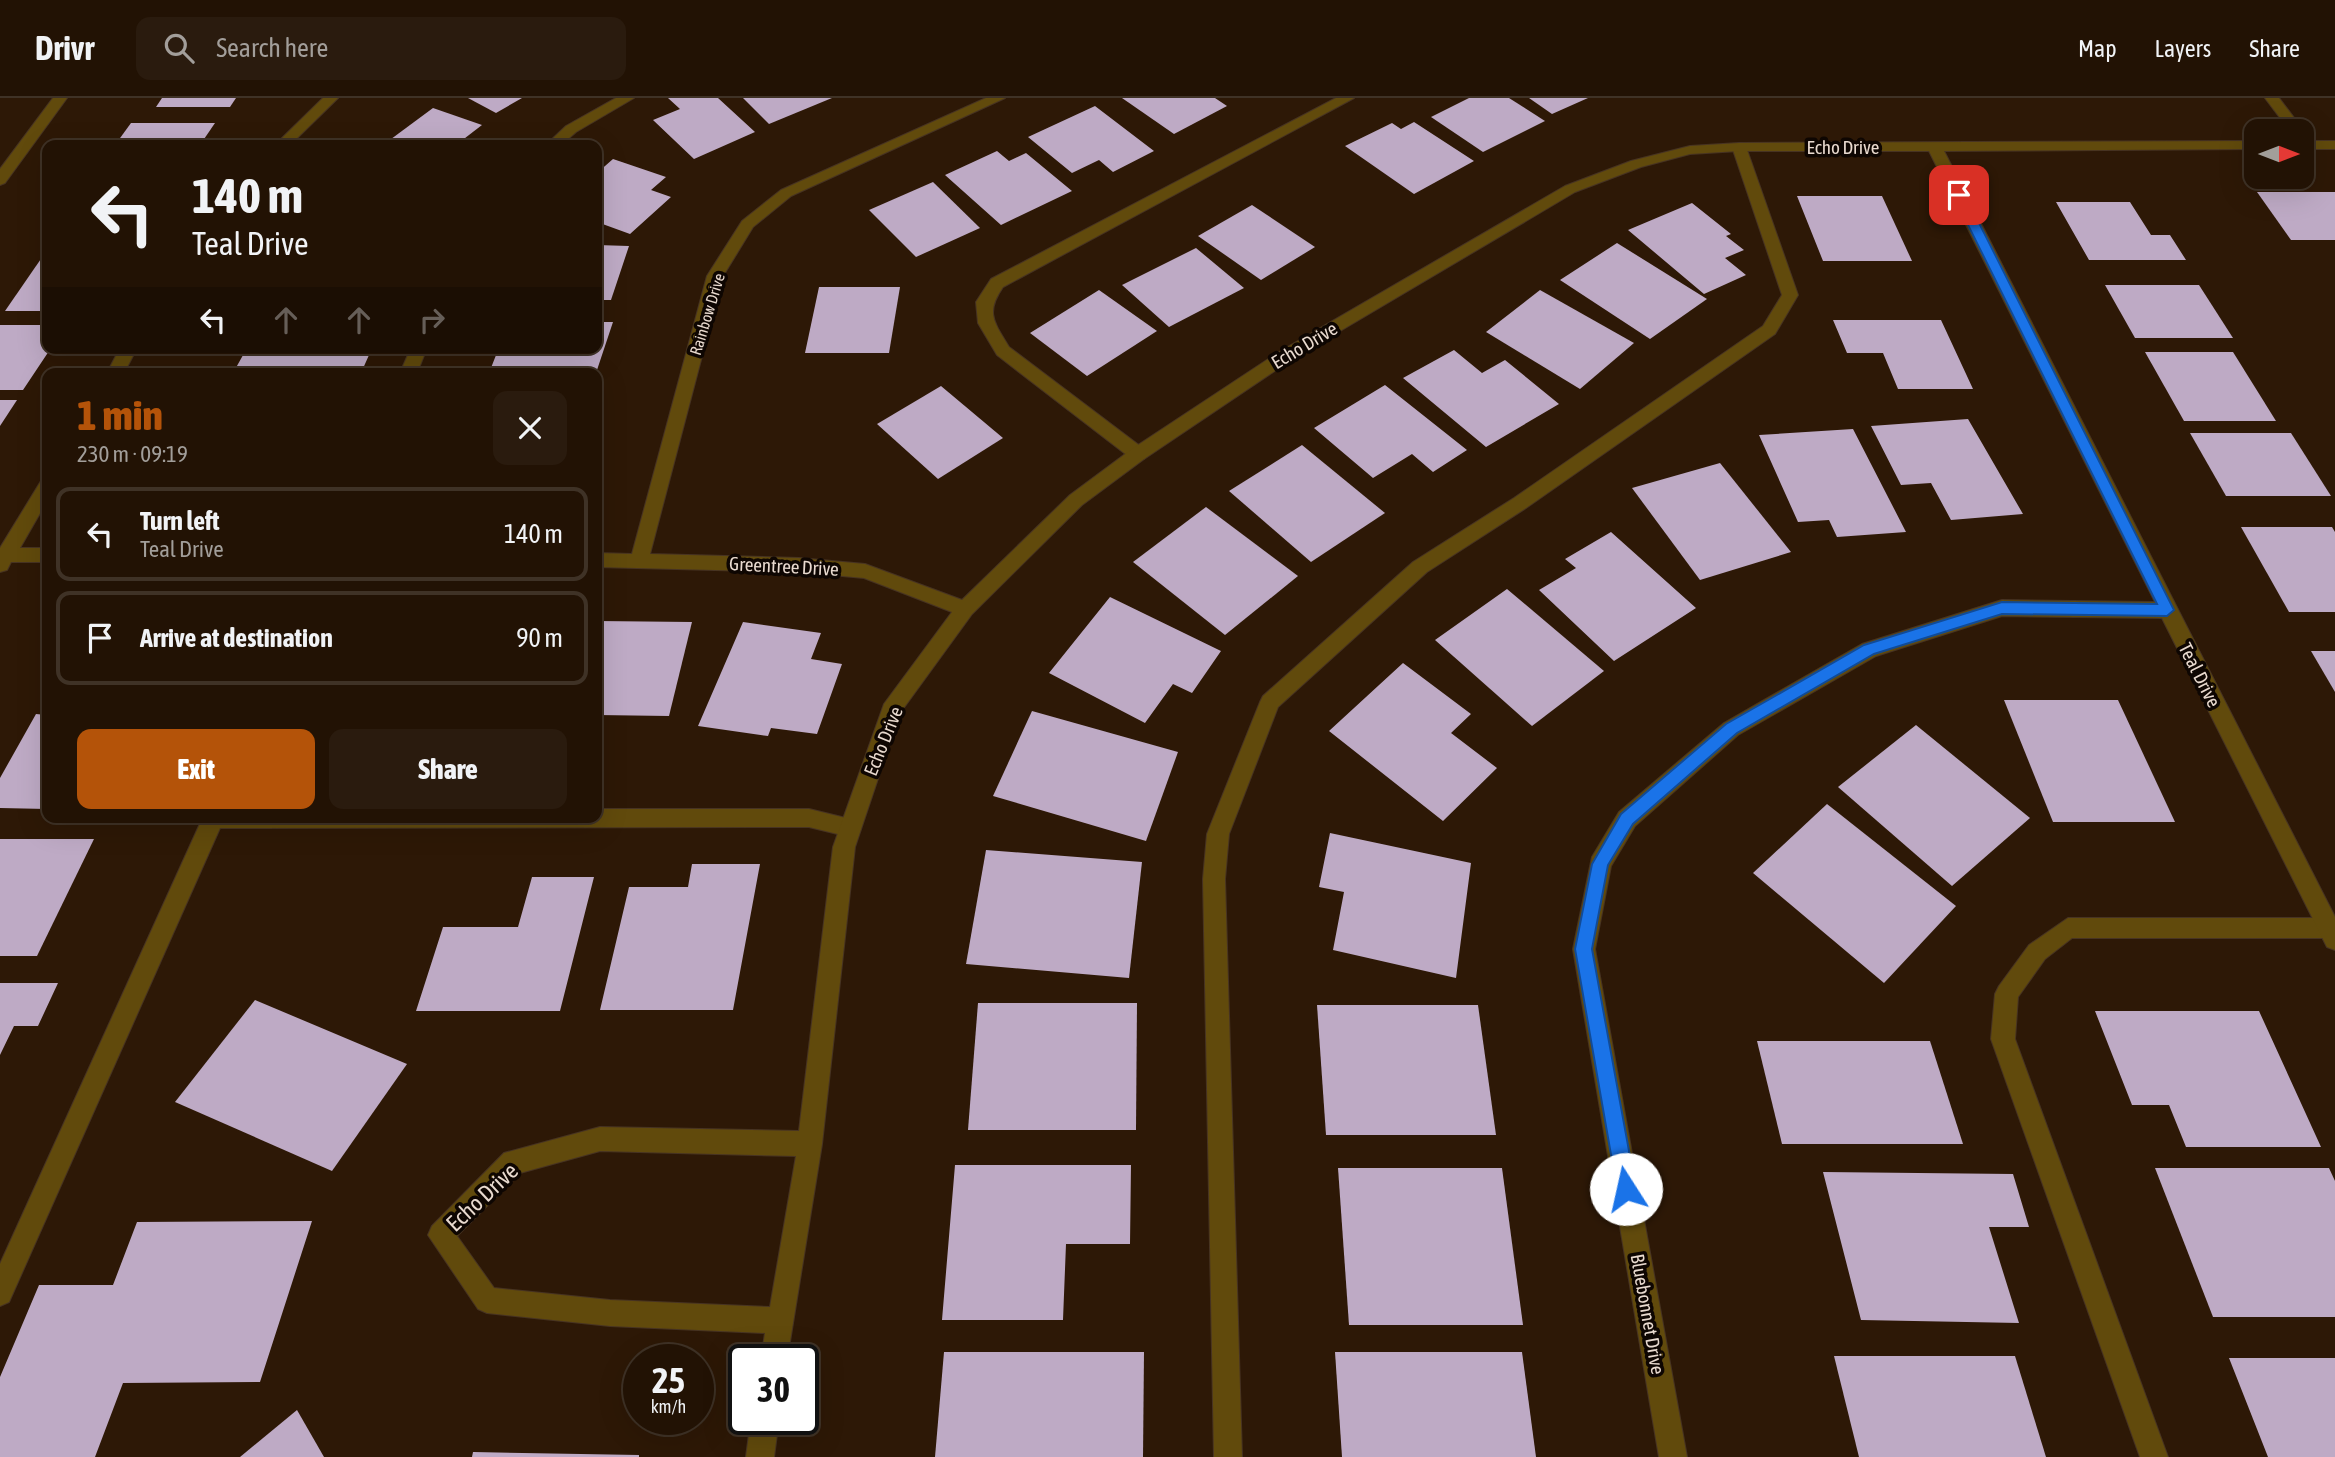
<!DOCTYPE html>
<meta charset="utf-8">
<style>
:root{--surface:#221204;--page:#2a1b0e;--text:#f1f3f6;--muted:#a29e9a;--line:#3f3226;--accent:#b45309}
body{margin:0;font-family:"Asap Condensed",sans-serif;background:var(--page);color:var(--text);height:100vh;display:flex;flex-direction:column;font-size:26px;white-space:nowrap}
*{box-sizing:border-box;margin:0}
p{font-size:23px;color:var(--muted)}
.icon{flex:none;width:38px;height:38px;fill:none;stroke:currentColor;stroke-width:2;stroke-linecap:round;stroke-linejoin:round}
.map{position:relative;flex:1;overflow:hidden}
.details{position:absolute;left:42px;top:270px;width:560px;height:455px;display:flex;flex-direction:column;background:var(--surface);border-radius:14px;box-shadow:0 7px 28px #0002,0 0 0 2px var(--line)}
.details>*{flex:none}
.top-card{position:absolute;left:42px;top:42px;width:560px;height:214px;border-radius:14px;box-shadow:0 7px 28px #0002,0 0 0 2px var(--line);background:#221204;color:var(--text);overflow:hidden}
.needle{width:46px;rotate:90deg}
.controls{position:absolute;left:2244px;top:21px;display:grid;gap:14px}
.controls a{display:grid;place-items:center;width:70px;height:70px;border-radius:14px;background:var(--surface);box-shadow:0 7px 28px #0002,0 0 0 2px var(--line);font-size:35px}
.speed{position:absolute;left:623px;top:1246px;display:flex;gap:14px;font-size:35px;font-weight:700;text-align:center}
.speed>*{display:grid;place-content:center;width:91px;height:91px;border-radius:50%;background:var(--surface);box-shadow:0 7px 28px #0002,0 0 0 2px var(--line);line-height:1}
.speed small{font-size:18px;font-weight:400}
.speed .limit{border:4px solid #111;border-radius:10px;background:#fff;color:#111}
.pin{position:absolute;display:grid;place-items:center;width:60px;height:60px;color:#fff;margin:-30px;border-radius:14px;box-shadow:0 4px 10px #0006}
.me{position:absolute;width:77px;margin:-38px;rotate:350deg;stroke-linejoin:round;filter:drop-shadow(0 0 5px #0008)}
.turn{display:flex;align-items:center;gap:24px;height:147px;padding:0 35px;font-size:32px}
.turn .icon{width:91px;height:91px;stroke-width:2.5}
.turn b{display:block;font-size:49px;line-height:60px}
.lanes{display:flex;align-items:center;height:66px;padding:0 35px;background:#0003;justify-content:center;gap:35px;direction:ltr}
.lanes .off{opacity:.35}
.round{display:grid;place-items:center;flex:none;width:74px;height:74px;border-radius:14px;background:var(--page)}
.summary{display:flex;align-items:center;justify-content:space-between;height:119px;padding:0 35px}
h1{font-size:42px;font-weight:800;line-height:52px;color:var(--accent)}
.cta{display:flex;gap:14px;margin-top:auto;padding:14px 35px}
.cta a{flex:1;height:80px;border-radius:14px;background:var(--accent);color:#fff;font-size:28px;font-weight:800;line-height:80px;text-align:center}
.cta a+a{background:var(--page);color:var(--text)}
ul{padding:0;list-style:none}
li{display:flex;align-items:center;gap:21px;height:94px;margin:0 14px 10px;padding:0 21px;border:4px solid var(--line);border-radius:14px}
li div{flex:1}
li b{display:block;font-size:26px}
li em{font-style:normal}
header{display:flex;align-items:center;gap:42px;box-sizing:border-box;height:98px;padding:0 35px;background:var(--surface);border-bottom:2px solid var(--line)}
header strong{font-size:33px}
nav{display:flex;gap:38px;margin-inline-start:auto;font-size:24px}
.search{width:490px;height:63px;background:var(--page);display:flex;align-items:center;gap:18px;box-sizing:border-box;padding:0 24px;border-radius:14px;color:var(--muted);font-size:26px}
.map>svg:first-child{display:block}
.building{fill:#beaac5}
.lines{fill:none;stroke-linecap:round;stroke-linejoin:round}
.lane-casing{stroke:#473322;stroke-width:2}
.street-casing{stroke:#473322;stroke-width:2}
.lane{fill:#614a0c;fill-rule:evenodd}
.street{fill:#614a0c;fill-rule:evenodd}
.route{fill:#1a73e8;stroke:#114b97;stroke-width:2}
.labels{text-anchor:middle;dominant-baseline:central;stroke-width:7;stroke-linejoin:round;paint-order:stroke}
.far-street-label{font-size:16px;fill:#e9dacf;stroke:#0e0602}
.street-label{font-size:19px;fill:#e9dacf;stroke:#0e0602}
.near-street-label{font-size:23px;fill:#e9dacf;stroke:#0e0602}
</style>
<header>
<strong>Drivr</strong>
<div class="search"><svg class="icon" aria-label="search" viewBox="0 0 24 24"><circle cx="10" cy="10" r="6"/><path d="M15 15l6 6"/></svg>Search here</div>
<nav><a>Map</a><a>Layers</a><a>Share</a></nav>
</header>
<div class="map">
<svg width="2335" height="1359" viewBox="0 0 2335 1359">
<rect width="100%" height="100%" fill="#2d1806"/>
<g class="building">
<polygon points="162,0 236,0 230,9 156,9"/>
<polygon points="468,0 522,0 496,15"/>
<polygon points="668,0 718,0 755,34 694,61 653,22 680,11"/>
<polygon points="743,0 832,0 769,26"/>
<polygon points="1122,0 1215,0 1227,8 1174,36"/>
<polygon points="1469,0 1509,0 1545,23 1483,54 1431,19"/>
<polygon points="1529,0 1588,0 1552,16"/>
<polygon points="1095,8 1154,53 1113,74 1099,62 1072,75 1028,39"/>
<polygon points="433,10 482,27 456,47 383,47"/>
<polygon points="1414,24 1474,63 1414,96 1345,48 1392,25 1401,31"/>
<polygon points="131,25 215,25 200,47 115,47"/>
<polygon points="997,53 1009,63 1026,55 1072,93 1001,127 945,77"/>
<polygon points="613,61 666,79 651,92 671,99 630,136 597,124 597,75"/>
<polygon points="933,84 980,130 916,159 869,112"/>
<polygon points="2257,94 2335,94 2335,142 2291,142"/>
<polygon points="1797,98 1882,98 1912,163 1823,163"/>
<polygon points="2056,104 2130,104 2151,137 2170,137 2186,162 2089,162"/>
<polygon points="1692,105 1731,136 1726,138 1744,152 1725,160 1746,177 1704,196 1628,132"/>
<polygon points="1252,107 1315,149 1261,182 1198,138"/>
<polygon points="1617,145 1707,201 1650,241 1560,182"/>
<polygon points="597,147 629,148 611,202 597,202"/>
<polygon points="1196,150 1244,190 1169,229 1122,187"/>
<polygon points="45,155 47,155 47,213 5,213"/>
<polygon points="2105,187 2199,187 2233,240 2135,240"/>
<polygon points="819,189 900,189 889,255 805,255"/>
<polygon points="1099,192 1157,233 1087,278 1030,235"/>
<polygon points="1540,192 1634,245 1580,291 1486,234"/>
<polygon points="1833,222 1941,222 1973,291 1898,291 1883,255 1847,255"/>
<polygon points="597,224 613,224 596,275 489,275 498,252 597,250"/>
<polygon points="0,227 47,227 47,250 51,250 23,292 0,292"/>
<polygon points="247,250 356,250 352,257 369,257 361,275 233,275"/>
<polygon points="1454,252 1482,275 1505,262 1559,306 1486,349 1403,280"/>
<polygon points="2145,254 2233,254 2276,323 2184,323"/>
<polygon points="1385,287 1467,352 1433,374 1412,356 1373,380 1314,330"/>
<polygon points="941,288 1003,340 938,381 877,326"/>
<polygon points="0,302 17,302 0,328"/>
<polygon points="1968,321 2023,416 1951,422 1931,385 1901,387 1871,328"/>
<polygon points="1853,331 1906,434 1837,439 1829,422 1798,424 1759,337"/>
<polygon points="2190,335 2291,335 2331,398 2226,398"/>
<polygon points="1302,347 1385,415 1311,464 1229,393"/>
<polygon points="1720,365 1791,454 1700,482 1632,390"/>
<polygon points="1206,409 1298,478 1225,537 1133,464"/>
<polygon points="2241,429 2332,429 2335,434 2335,514 2289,514"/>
<polygon points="1611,434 1696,510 1614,563 1539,492 1576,470 1565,461"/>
<polygon points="1507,491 1604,573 1532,628 1435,542"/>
<polygon points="1110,499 1221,553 1192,595 1173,586 1145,625 1049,575"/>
<polygon points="597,523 692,524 669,618 597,617"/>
<polygon points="743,524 821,535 811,561 842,566 817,636 771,630 768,638 698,628"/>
<polygon points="2311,553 2335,553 2335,594"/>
<polygon points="1403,565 1471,616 1451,635 1497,670 1443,723 1329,633"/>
<polygon points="2004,602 2118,602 2175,724 2053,724"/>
<polygon points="1032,613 1178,654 1146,743 993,698"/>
<polygon points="36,616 47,617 47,711 0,710 0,680"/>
<polygon points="1916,627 2030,720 1952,788 1838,689"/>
<polygon points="1827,706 1956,808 1884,885 1753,775"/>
<polygon points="1330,735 1471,765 1456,880 1333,852 1344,794 1319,789"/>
<polygon points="0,741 94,741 37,858 0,858"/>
<polygon points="986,752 1142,764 1129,880 966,866"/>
<polygon points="692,766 760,766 733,912 600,912 629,789 688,789"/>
<polygon points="532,779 594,779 560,913 416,913 443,829 518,829"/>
<polygon points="0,885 58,885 38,928 14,928 0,957"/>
<polygon points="255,902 407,966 332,1073 175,1004"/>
<polygon points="978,905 1137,905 1136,1032 968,1032"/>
<polygon points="1317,907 1478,907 1496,1037 1326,1037"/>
<polygon points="2095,913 2259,913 2321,1049 2186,1049 2169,1007 2132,1007"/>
<polygon points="1757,943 1930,943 1963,1046 1782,1046"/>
<polygon points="955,1067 1131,1067 1130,1146 1066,1146 1063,1222 942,1222"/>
<polygon points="1338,1070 1502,1070 1523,1227 1349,1227"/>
<polygon points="2155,1070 2329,1070 2335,1083 2335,1219 2213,1219"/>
<polygon points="1823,1074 2013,1076 2029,1129 1989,1129 2019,1225 1861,1222"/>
<polygon points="312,1123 260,1284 123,1285 95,1359 0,1359 0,1279 39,1187 113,1187 137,1124"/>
<polygon points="944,1254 1144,1254 1143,1359 935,1359"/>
<polygon points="1335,1254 1522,1254 1536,1359 1342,1359"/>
<polygon points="1834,1258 2015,1258 2046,1359 1859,1359"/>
<polygon points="2229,1260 2335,1260 2335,1359 2268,1359"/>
<polygon points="297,1312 324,1359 240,1359"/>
<polygon points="473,1354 639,1357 639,1359 472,1359"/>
</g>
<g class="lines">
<g class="lane-casing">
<g id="lane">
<polygon points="53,0 67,0 5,85 0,87 0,71"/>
<polygon points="616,0 634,0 576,34 561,47 546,47 566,28"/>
<path d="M1336,0h18l-351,189c-18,26 -9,35 6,60l135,102 3,5 -3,5h-12l-135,-104 -19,-32 -2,-21 15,-23z"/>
<polygon points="1739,45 1746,49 1798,197 1775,236 1526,410 1427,474 1278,609 1229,736 1225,781 1242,1359 1214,1359 1203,781 1207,736 1260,604 1263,598 1413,464 1514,400 1763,228 1782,197 1732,49"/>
<polygon points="411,250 427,250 417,275 400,275"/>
<polygon points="597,711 809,711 858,723 861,730 858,737 850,739 809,729 220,730 9,1204 0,1208 0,1166 203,719 597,719"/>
<polygon points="2068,820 2329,820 2335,822 2335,838 2329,840 2072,840 2045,861 2018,899 2015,941 2168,1359 2140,1359 1991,941 1995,896 1999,888 2029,847"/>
</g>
</g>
<g class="street-casing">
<g id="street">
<polygon points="323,0 338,0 290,47 275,47"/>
<path d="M986,0h19l-214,98 -38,31 -30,49 -73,278 149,4 66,6 97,36 108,-105 62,-46 147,-97 286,-166 66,-25 59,-15 49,-3 517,-2v8l-312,2 391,766v33l-8,-3 -165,-329 -160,-2 -126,40 -138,79 -103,91 -24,40 -16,83 92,508h-28l-86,-508 19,-92 27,-45 105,-89 138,-79 140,-44 153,2 -226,-451h-190l-49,3 -49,13 -66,25 -284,168 -147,99 -62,46 -110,109 -72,99 -45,134 -33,297 -35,216h-26l4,-27 -155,-7 -123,-13 -9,-4 -50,-74 4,-9 72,-73 96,-26 199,4 34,-284 51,-143 68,-92 -88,-34 -65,-6 -202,-5v-14l35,1 75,-278 35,-55 39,-31zM600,1053l196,5 -26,151 -160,-7 -116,-12 -37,-52 63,-63z"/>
<polygon points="2265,0 2279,0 2304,33 2302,36 2301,33 2290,33"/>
<rect x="2301" y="43" width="34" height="8"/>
<polygon points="120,250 137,250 124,275 107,275"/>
<polygon points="47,381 47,403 20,450 47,450 47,464 11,464 7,472 0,474 0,450 41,383"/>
<polygon points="751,1321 779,1321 774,1359 746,1359"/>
</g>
</g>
<use href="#lane" class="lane"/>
<use href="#street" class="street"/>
</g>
<polygon class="route" points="1959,94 1965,97 2174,512 2167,518 2002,516 1874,556 1737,635 1633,726 1608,767 1592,851 1636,1091 1633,1098 1626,1101 1619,1098 1617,1091 1575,851 1592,766 1621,716 1726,626 1864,547 2002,504 2157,506 1953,97"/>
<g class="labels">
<g class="far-street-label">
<text transform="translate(707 216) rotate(-73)">Rainbow Drive</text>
</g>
<g class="street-label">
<text x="1843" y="49">Echo Drive</text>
<text transform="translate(1304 247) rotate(-31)">Echo Drive</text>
<text transform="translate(784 468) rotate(3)">Greentree Drive</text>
<text transform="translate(2200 577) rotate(63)">Teal Drive</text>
<text transform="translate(883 643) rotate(-68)">Echo Drive</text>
<text transform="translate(1648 1216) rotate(80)">Bluebonnet Drive</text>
</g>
<g class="near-street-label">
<text transform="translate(482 1099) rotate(-43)">Echo Drive</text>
</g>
</g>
</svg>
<div class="controls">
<a><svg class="needle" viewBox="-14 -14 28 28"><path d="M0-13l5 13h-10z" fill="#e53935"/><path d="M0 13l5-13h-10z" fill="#a29e9a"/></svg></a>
</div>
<div class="speed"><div>25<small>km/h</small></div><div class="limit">30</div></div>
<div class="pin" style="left:1959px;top:97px;background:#d93025"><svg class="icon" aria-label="arrive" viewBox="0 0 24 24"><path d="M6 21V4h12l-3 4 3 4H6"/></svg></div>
<svg class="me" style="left:1626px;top:1091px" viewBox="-20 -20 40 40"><circle r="19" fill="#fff"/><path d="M0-13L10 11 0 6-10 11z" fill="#1a73e8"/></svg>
<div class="top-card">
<div class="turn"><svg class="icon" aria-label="left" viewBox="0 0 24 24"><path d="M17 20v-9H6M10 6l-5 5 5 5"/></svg><div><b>140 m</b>Teal Drive</div></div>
<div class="lanes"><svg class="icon" aria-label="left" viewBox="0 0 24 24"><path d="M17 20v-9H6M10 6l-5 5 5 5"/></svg><svg class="icon off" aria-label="ahead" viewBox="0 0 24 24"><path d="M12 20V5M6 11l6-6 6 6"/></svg><svg class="icon off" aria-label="ahead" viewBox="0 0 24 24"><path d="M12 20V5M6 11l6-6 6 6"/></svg><svg class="icon off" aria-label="right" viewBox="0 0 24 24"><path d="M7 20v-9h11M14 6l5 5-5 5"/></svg></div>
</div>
<section class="details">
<div class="summary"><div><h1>1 min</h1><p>230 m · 09:19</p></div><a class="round"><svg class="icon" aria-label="close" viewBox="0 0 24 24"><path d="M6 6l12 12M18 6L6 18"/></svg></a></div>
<ul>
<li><svg class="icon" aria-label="left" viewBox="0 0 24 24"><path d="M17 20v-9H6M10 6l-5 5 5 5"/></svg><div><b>Turn left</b><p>Teal Drive</p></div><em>140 m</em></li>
<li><svg class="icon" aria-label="arrive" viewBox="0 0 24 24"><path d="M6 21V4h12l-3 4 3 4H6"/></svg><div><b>Arrive at destination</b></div><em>90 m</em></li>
</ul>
<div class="cta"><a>Exit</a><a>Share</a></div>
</section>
</div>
